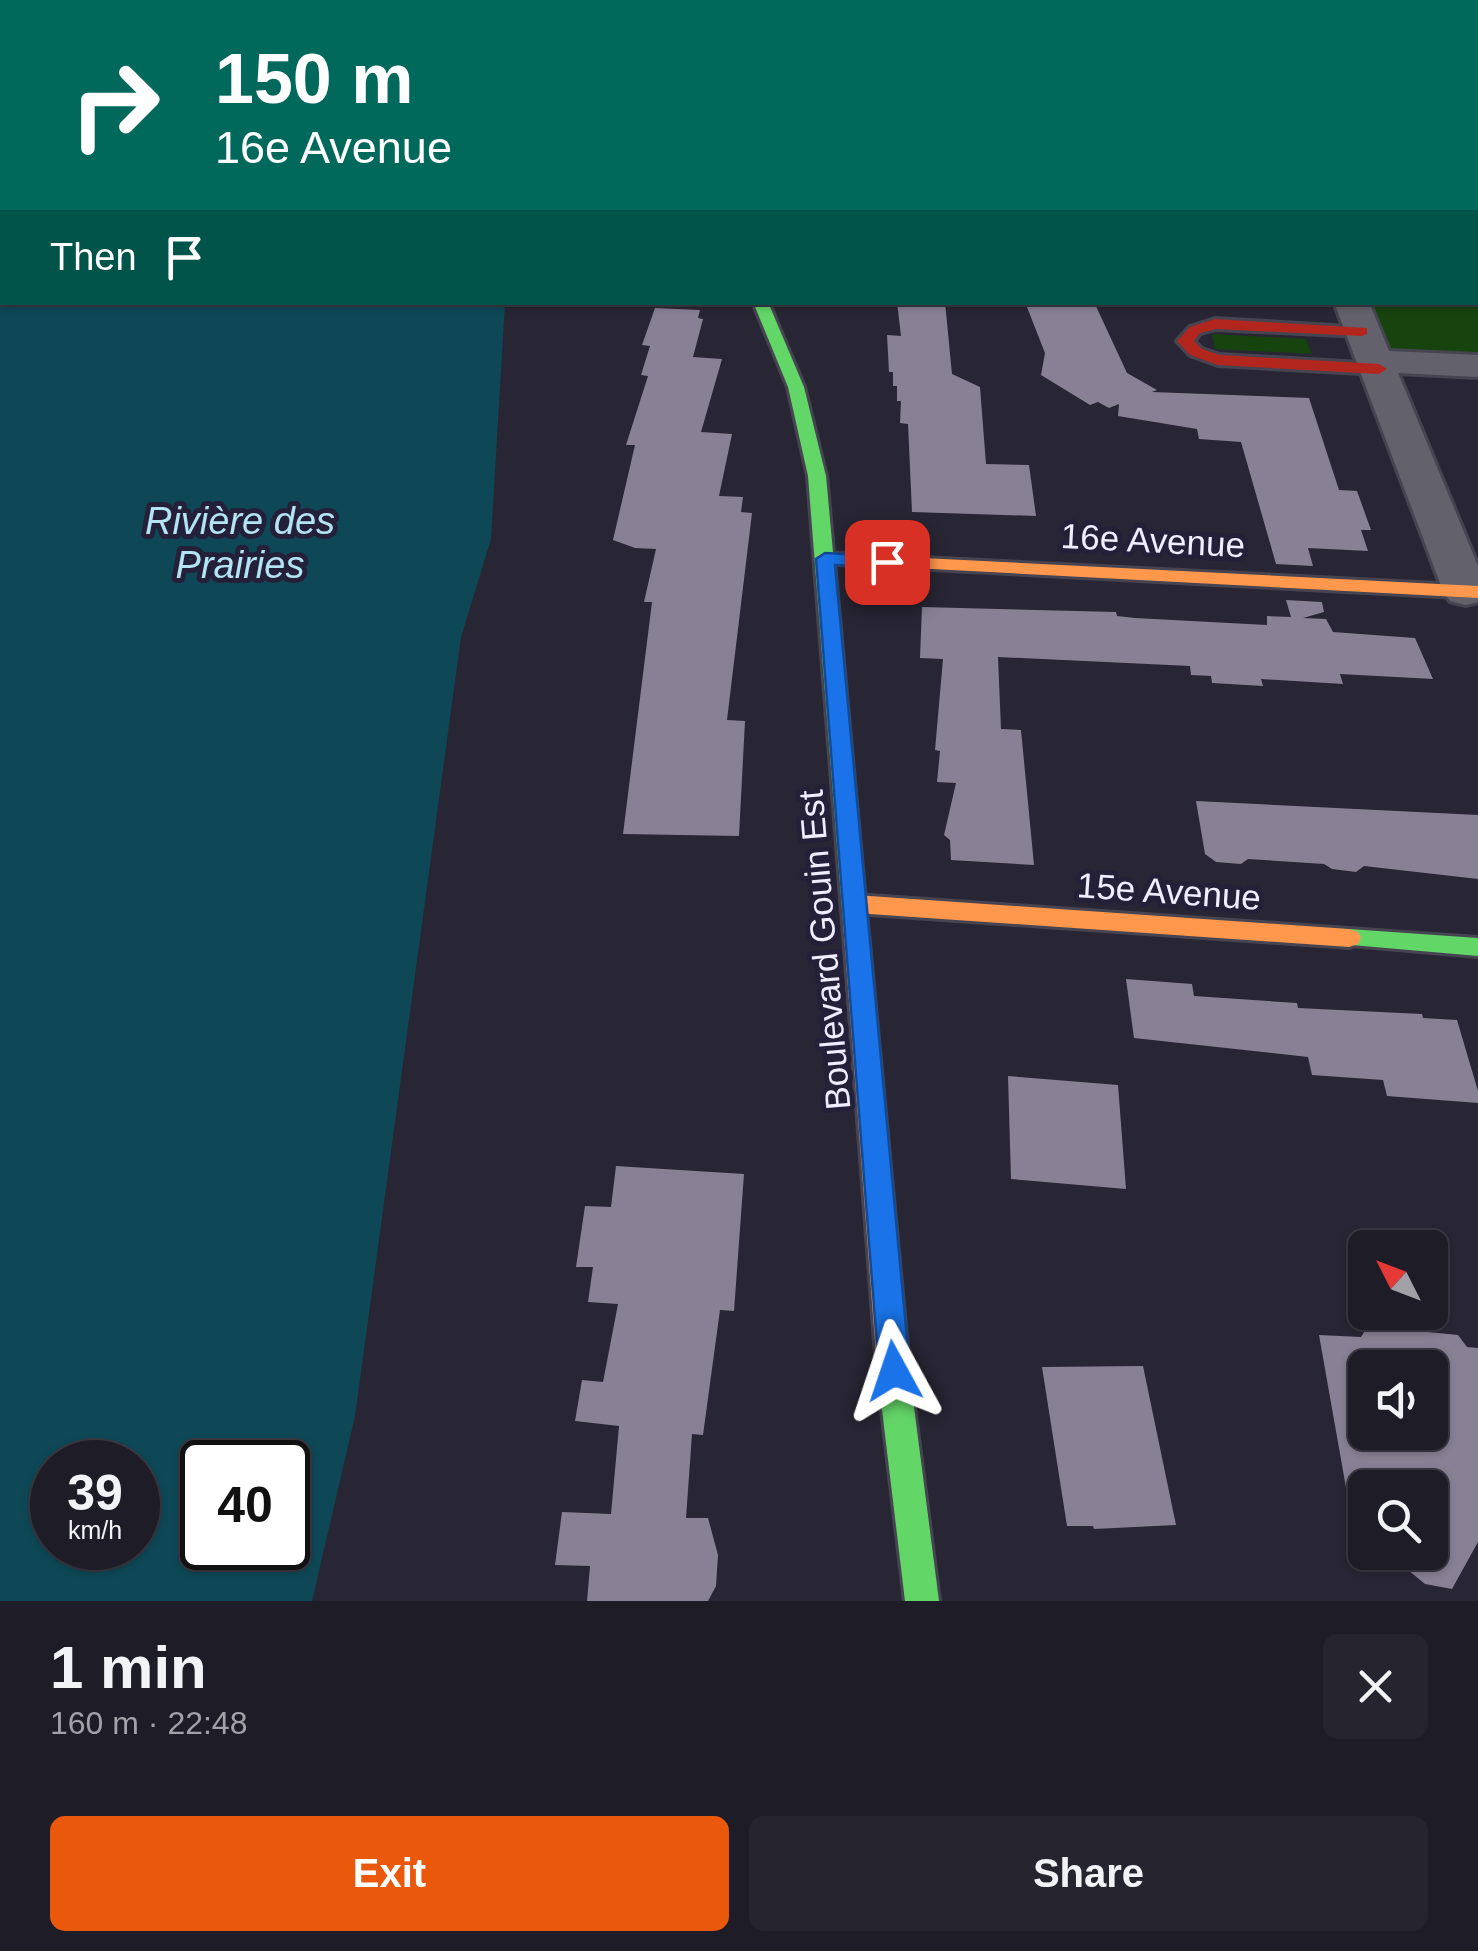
<!DOCTYPE html>
<meta charset="utf-8">
<style>
:root{--surface:#1e1c27;--page:#26252f;--text:#f1f3f6;--muted:#a1a1a7;--line:#3c3a44;--accent:#ea580c}
body{margin:0;font-family:Helvetica,sans-serif;background:var(--page);color:var(--text);height:100vh;display:flex;flex-direction:column;font-size:38px;white-space:nowrap}
*{box-sizing:border-box;margin:0}
p{font-size:32px;color:var(--muted)}
.icon{flex:none;width:55px;height:55px;fill:none;stroke:currentColor;stroke-width:2;stroke-linecap:round;stroke-linejoin:round}
.map{position:relative;height:1601px;overflow:hidden}
.side{display:flex;flex-direction:column;background:var(--surface);flex:1}
.side>*{flex:none}
.hud{position:absolute;left:0px;top:0px;width:1480px;height:305px;box-shadow:0 2px 8px #0004,0 0 0 2px var(--line);background:#00695c;color:#fff;overflow:hidden}
.needle{width:65px;rotate:312deg}
.tools{position:absolute;left:1348px;top:1230px;display:grid;gap:20px}
.tools a{display:grid;place-items:center;width:100px;height:100px;border-radius:15px;background:var(--surface);box-shadow:0 2px 8px #0004,0 0 0 2px var(--line);font-size:50px}
.speed{position:absolute;left:30px;top:1440px;display:flex;gap:20px;font-size:50px;font-weight:700;text-align:center}
.speed>*{display:grid;place-content:center;width:130px;height:130px;border-radius:50%;background:var(--surface);box-shadow:0 2px 8px #0004,0 0 0 2px var(--line);line-height:1}
.speed small{font-size:25px;font-weight:400}
.speed .limit{border:5px solid #111;border-radius:15px;background:#fff;color:#111}
.pin{position:absolute;display:grid;place-items:center;width:85px;height:85px;color:#fff;margin:-42px;border-radius:20px;box-shadow:0 5px 15px #0006}
.me{position:absolute;width:110px;margin:-55px;rotate:355deg;stroke-linejoin:round;filter:drop-shadow(0 0 8px #0008)}
.turn{display:flex;align-items:center;gap:35px;height:210px;padding:0 50px;font-size:45px}
.turn .icon{width:130px;height:130px;stroke-width:2.5}
.turn b{display:block;font-size:70px;line-height:85px}
.then{display:flex;align-items:center;height:95px;padding:0 50px;background:#0003;gap:20px;font-size:38px}
.round{display:grid;place-items:center;flex:none;width:105px;height:105px;border-radius:15px;background:var(--page)}
.overview{display:flex;align-items:center;justify-content:space-between;height:170px;padding:0 50px}
h1{font-size:60px;font-weight:700;line-height:75px}
.action{display:flex;gap:20px;margin-top:auto;padding:20px 50px}
.action a{flex:1;height:115px;border-radius:15px;background:var(--accent);color:#fff;font-size:40px;font-weight:700;line-height:115px;text-align:center}
.action a+a{background:var(--page);color:var(--text)}
.map>svg:first-child{display:block}
.green{fill:#17430e}
.water{fill:#0e4856;fill-rule:evenodd}
.building{fill:#888094;fill-rule:evenodd}
.lines{fill:none;stroke-linecap:round;stroke-linejoin:round}
.street-casing{stroke:#464451;stroke-width:6}
.fast-casing{stroke:#464451;stroke-width:6}
.slow-casing{stroke:#464451;stroke-width:6}
.jam-casing{stroke:#464451;stroke-width:6}
.path{stroke:#64626d;stroke-width:4;stroke-dasharray:4 4;stroke-linecap:butt}
.street{fill:#63626c;fill-rule:evenodd}
.fast{fill:#63d668;fill-rule:evenodd}
.slow{fill:#ff974d;fill-rule:evenodd}
.jam{fill:#b3261e;fill-rule:evenodd}
.route{fill:#1a73e8;stroke:#114b97;stroke-width:2.5}
.labels{text-anchor:middle;dominant-baseline:central;stroke-width:10;stroke-linejoin:round;paint-order:stroke}
.street-label{font-size:35px;fill:#efedff;stroke:#24203a}
.water-label{font-size:38px;font-style:italic;fill:#b3e4f3;stroke:#24203a}
</style>
<div class="map">
<svg width="1478" height="1601" viewBox="0 0 1478 1601">
<rect width="100%" height="100%" fill="#282634"/>
<g class="green">
<polygon points="989,0 1478,0 1478,27 1478,2"/>
<polygon points="1478,89 1478,366 1376,361 1351,303 1478,302"/>
<polygon points="1212,334 1306,339 1312,354 1215,349"/>
</g>
<path class="water" d="M0,0h589l-587,2v300l503,1 -14,236 -30,98 -106,779 -43,185h-312zM52,1462h86v86h-86zM202,1462h86v86h-86z"/>
<g class="building">
<polygon points="897,302 945,302 952,374 980,387 986,464 1029,465 1036,516 912,512 908,424 900,423 901,401 897,401 897,386 893,386 893,372 889,372 887,335 901,336"/>
<polygon points="1025,302 1094,302 1127,373 1157,390 1152,392 1309,398 1339,490 1357,491 1371,530 1361,530 1368,551 1308,548 1313,566 1276,564 1241,442 1199,439 1197,429 1118,416 1119,404 1109,408 1098,402 1090,405 1041,375 1045,353"/>
<polygon points="655,308 700,310 698,318 703,319 693,357 722,359 701,432 732,434 719,496 743,497 741,512 752,513 727,720 745,721 739,836 623,834 652,602 644,602 656,549 635,548 613,540 635,445 626,445 648,376 641,375 650,346 642,345"/>
<polygon points="1286,600 1322,602 1324,612 1303,618 1326,619 1333,632 1415,638 1433,679 1340,674 1343,684 1261,679 1263,686 1212,683 1211,676 1191,675 1190,666 998,657 1001,729 1021,730 1034,865 951,860 950,840 944,835 956,783 937,782 940,751 935,750 943,659 920,658 922,607 1116,612 1117,616 1135,618 1267,625 1267,616 1291,617"/>
<polygon points="1196,801 1478,815 1478,879 1364,866 1356,872 1332,869 1324,864 1248,859 1241,864 1216,862 1205,854"/>
<polygon points="1126,979 1192,984 1194,996 1297,1003 1298,1008 1422,1014 1423,1018 1457,1020 1478,1091 1478,1103 1387,1096 1383,1080 1312,1075 1308,1057 1134,1038"/>
<polygon points="1008,1076 1118,1085 1126,1189 1011,1179"/>
<polygon points="616,1166 744,1174 734,1311 720,1310 703,1435 692,1434 686,1518 708,1518 718,1555 716,1586 708,1601 587,1601 590,1566 555,1565 562,1512 611,1514 619,1426 575,1421 582,1380 603,1382 618,1304 588,1302 593,1267 576,1267 585,1206 611,1207"/>
<path d="M1368,1326l90,9 9,12 11,1v194l-26,47 -27,-5 -23,-19 -43,-4 -40,-226 42,2zM1365,1368h65v64h-65zM1365,1488h65v64h-65z"/>
<polygon points="1143,1366 1176,1525 1094,1529 1093,1526 1067,1526 1042,1367"/>
</g>
<g class="lines">
<g class="street-casing">
<polygon id="street" points="1334,302 1369,302 1389,351 1478,355 1478,377 1398,373 1478,566 1478,602 1466,605 1450,601 1443,591"/>
</g>
<g class="fast-casing">
<g id="fast">
<rect x="716" y="0" width="10" height="2"/>
<polygon points="753,302 768,302 804,387 826,476 867,922 864,928 846,928 843,922 808,476 788,387"/>
<polygon points="1349,929 1478,938 1478,956 1340,944 1337,938 1340,932"/>
<polygon points="893,1354 904,1358 909,1368 939,1601 905,1601 877,1368 882,1358"/>
</g>
</g>
<g class="slow-casing">
<g id="slow">
<polygon points="825,553 1478,586 1478,598 818,563 818,555"/>
<polygon points="855,895 1349,929 1358,932 1361,938 1358,944 1349,947 855,913 846,910 843,904 846,898"/>
<polygon points="855,913 864,916 867,922 909,1368 904,1378 893,1382 882,1378 877,1368 843,922 846,916"/>
</g>
</g>
<g class="jam-casing">
<polygon id="jam" points="1215,319 1367,328 1367,334 1362,336 1216,329 1200,333 1194,341 1202,349 1220,355 1379,364 1387,369 1379,374 1218,365 1190,355 1177,341 1190,327"/>
</g>
<polyline class="path" points="1444,0 1464,2"/>
<use href="#street" class="street"/>
<use href="#fast" class="fast"/>
<use href="#slow" class="slow"/>
<use href="#jam" class="jam"/>
</g>
<polygon class="route" points="825,553 887,556 897,562 887,567 835,565 910,1371 906,1381 894,1386 883,1381 879,1371 816,559"/>
<g class="labels">
<g class="street-label">
<text transform="translate(1153 540) rotate(3)">16e Avenue</text>
<text transform="translate(1169 891) rotate(4)">15e Avenue</text>
<text transform="translate(824 950) rotate(-95)">Boulevard Gouin Est</text>
</g>
<g class="water-label">
<text x="240" y="521">Rivière des<tspan x="240" dy="44">Prairies</tspan></text>
</g>
</g>
</svg>
<div class="tools">
<a><svg class="needle" viewBox="-14 -14 28 28"><path d="M0-13l5 13h-10z" fill="#e53935"/><path d="M0 13l5-13h-10z" fill="#a1a1a7"/></svg></a>
<a><svg class="icon" aria-label="sound" viewBox="0 0 24 24"><path d="M4 9h4l5-4v14l-5-4H4zM17 9q2 3 0 6"/></svg></a>
<a><svg class="icon" aria-label="search" viewBox="0 0 24 24"><circle cx="10" cy="10" r="6"/><path d="M15 15l6 6"/></svg></a>
</div>
<div class="speed"><div>39<small>km/h</small></div><div class="limit">40</div></div>
<div class="pin" style="left:887px;top:562px;background:#d93025"><svg class="icon" aria-label="arrive" viewBox="0 0 24 24"><path d="M6 21V4h12l-3 4 3 4H6"/></svg></div>
<svg class="me" style="left:894px;top:1371px" viewBox="-20 -20 40 40"><path d="M0-17L14 15 0 8-14 15z" fill="#1a73e8" stroke="#fff" stroke-width="4"/></svg>
<div class="hud">
<div class="turn"><svg class="icon" aria-label="right" viewBox="0 0 24 24"><path d="M7 20v-9h11M14 6l5 5-5 5"/></svg><div><b>150 m</b>16e Avenue</div></div>
<div class="then">Then<svg class="icon" aria-label="arrive" viewBox="0 0 24 24"><path d="M6 21V4h12l-3 4 3 4H6"/></svg></div>
</div>
</div>
<section class="side">
<div class="overview"><div><h1>1 min</h1><p>160 m · 22:48</p></div><a class="round"><svg class="icon" aria-label="close" viewBox="0 0 24 24"><path d="M6 6l12 12M18 6L6 18"/></svg></a></div>
<div class="action"><a>Exit</a><a>Share</a></div>
</section>
